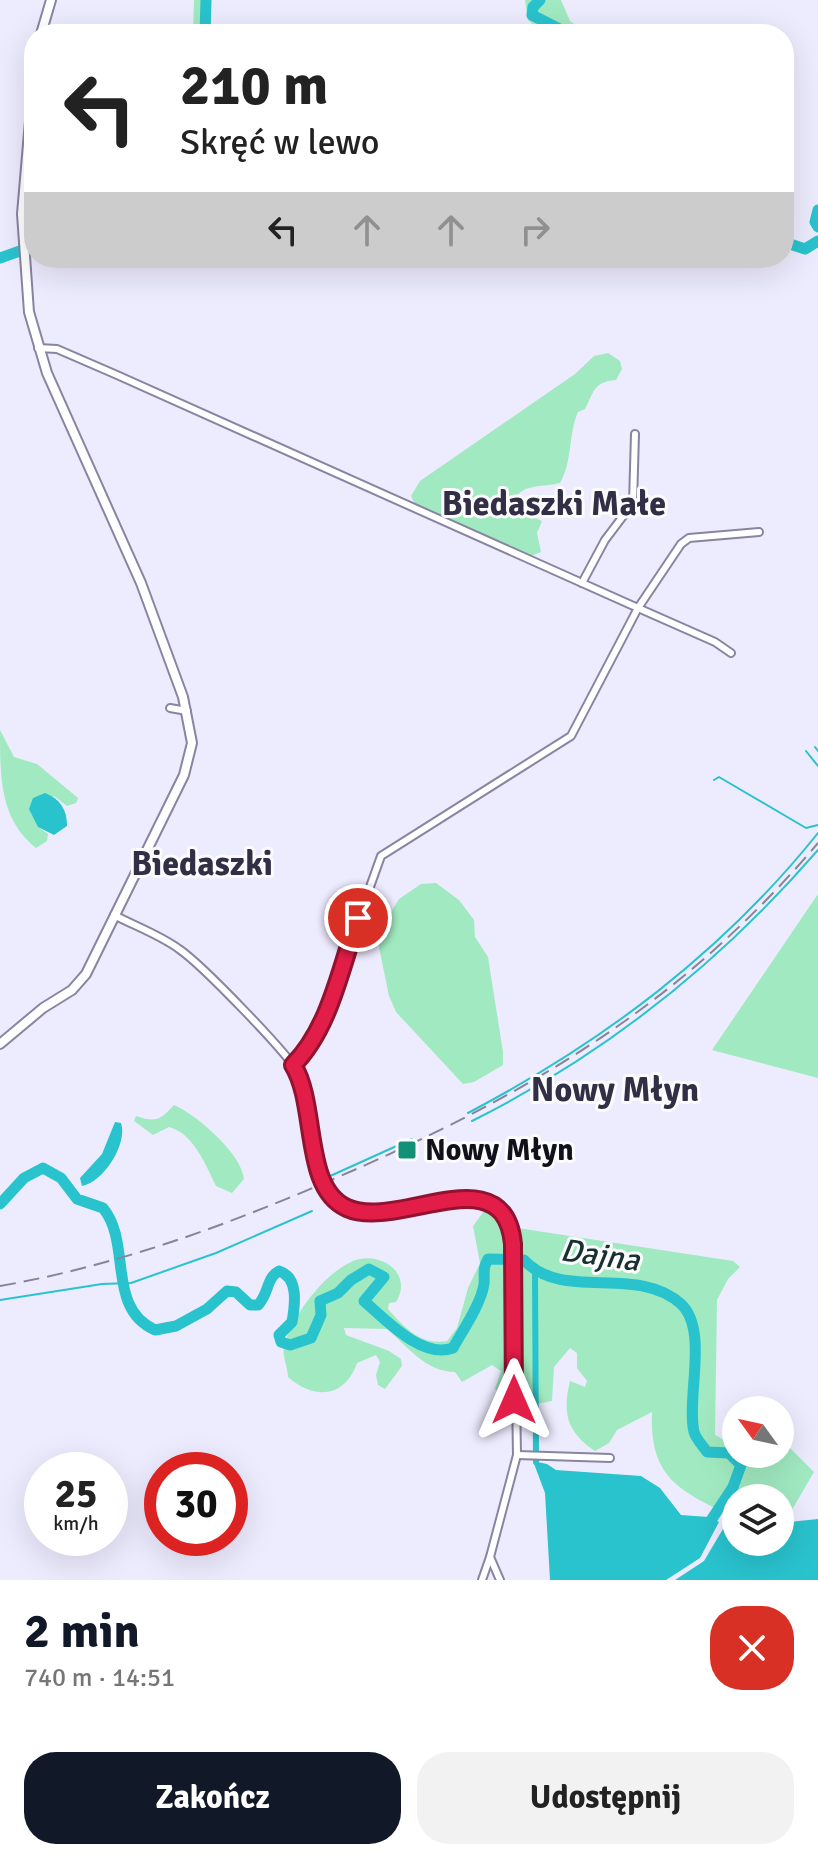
<!DOCTYPE html>
<html lang="pl">
<meta charset="utf-8">
<style>
:root{--surface:#fff;--page:#f2f2f2;--text:#222;--muted:#767676;--accent:#111827}
body{margin:0;font-family:Signika,sans-serif;background:var(--page);color:var(--text);height:100vh;display:flex;flex-direction:column;font-size:30px;white-space:nowrap}
*{box-sizing:border-box;margin:0}
p{font-size:26px;color:var(--muted)}
.icon{flex:none;width:44px;height:44px;fill:none;stroke:currentColor;stroke-width:2;stroke-linecap:round;stroke-linejoin:round}
.map{position:relative;height:1580px;overflow:hidden}
.sheet{display:flex;flex-direction:column;background:var(--surface);flex:1}
.sheet>*{flex:none}
.hud{position:absolute;left:24px;top:24px;width:770px;height:244px;border-radius:32px;box-shadow:0 8px 32px #0002;background:#fff;color:var(--text);overflow:hidden}
.needle{width:52px;rotate:303deg}
.tools{position:absolute;left:722px;top:1396px;display:grid;gap:16px}
.tools a{display:grid;place-items:center;width:72px;height:72px;border-radius:50%;background:var(--surface);box-shadow:0 8px 32px #0002;font-size:40px}
.speed{position:absolute;left:24px;top:1452px;display:flex;gap:16px;font-size:40px;font-weight:700;text-align:center}
.speed>*{display:grid;place-content:center;width:104px;height:104px;border-radius:50%;background:var(--surface);box-shadow:0 8px 32px #0002;line-height:1}
.speed small{font-size:20px;font-weight:400}
.speed .limit{border:12px solid #d22;background:#fff;color:#111}
.pin{position:absolute;display:grid;place-items:center;width:68px;height:68px;color:#fff;margin:-34px;border:4px solid #fff;border-radius:50%;box-shadow:0 2px 8px #0007}
.me{position:absolute;width:88px;margin:-44px;rotate:0deg;stroke-linejoin:round;filter:drop-shadow(0 0 6px #0008)}
.turn{display:flex;align-items:center;gap:28px;height:168px;padding:0 24px;font-size:36px}
.turn .icon{width:104px;height:104px;stroke-width:2.5}
.turn b{display:block;font-size:56px;line-height:68px}
.lanes{display:flex;align-items:center;height:76px;padding:0 24px;background:#0003;justify-content:center;gap:40px;direction:ltr}
.lanes .off{opacity:.35}
.round{display:grid;place-items:center;flex:none;width:84px;height:84px;border-radius:32px;background:var(--page)}
.summary{display:flex;align-items:center;justify-content:space-between;height:136px;padding:0 24px}
h1{font-size:48px;font-weight:700;line-height:60px;color:var(--accent)}
.cta{display:flex;gap:16px;margin-top:auto;padding:16px 24px}
.cta a{flex:1;height:92px;border-radius:32px;background:var(--accent);color:#fff;font-size:32px;font-weight:700;line-height:92px;text-align:center}
.cta a+a{background:var(--page);color:var(--text)}
.map>svg:first-child{display:block}
.green{fill:#a1eac1}
.water{fill:#29c3ce}
.lines{fill:none;stroke-linecap:round;stroke-linejoin:round}
.stream{stroke:#29c3ce;stroke-width:2}
.canal{stroke:#29c3ce;stroke-width:6}
.river{stroke:#29c3ce;stroke-width:11}
.minor-casing{stroke:#8884a1;stroke-width:10}
.major-casing{stroke:#8884a1;stroke-width:12}
.minor{stroke:#fff;stroke-width:6}
.major{stroke:#fff;stroke-width:8}
.rail{stroke:#878595;stroke-width:2;stroke-dasharray:16 8;stroke-linecap:butt}
.route-casing{stroke:#92132f;stroke-width:20}
.route{stroke:#e11d48;stroke-width:14}
.poi-dot{fill:#129178;stroke:#fbfbfb;stroke-width:3}
.labels{text-anchor:middle;dominant-baseline:central;stroke-width:6;stroke-linejoin:round;paint-order:stroke}
.poi-label{font-size:30px;font-weight:bold;fill:#12101b;stroke:#fbfbfb;text-anchor:start}
.water-label{font-size:32px;font-style:italic;fill:#183032;stroke:#fbfbfb}
.quarter-label{font-size:34px;font-weight:bold;fill:#322e46;stroke:#fbfbfb}
</style>
<div class="map">
<svg width="818" height="1580" viewBox="0 0 818 1580">
<rect width="100%" height="100%" fill="#edebfe"/>
<g class="green">
<polygon points="194,0 211,0 211,34 193,34"/>
<polygon points="525,0 561,0 570,21 588,34 544,34 528,20"/>
<path d="M608,353l12,8 2,8 -6,11c-23,2 -22,12 -31,29l-7,3c-10,23 -5,48 -18,71 -19,5 -46,-1 -46,26l28,12 -5,12 4,19 -10,4 -116,-52 -4,-8 9,-15 155,-107 19,-18z"/>
<path d="M0,730l14,27 23,7 41,34 -2,5 -9,3 -13,-10 -16,31 10,7 -1,7 -11,7c-36,-29 -36,-69 -36,-118z"/>
<polygon points="436,883 459,900 474,920 475,937 488,957 503,1052 503,1065 474,1082 463,1084 396,1012 389,996 379,947 382,927 399,899 421,884"/>
<polygon points="818,894 818,1078 712,1050"/>
<path d="M174,1105c23,10 68,49 70,74l-12,14 -16,-7c-10,-21 -23,-53 -47,-59l-16,8 -19,-14 2,-5c21,7 24,4 38,-11z"/>
<path d="M487,1207l8,3 10,16 228,35 7,6 -12,12 -11,21 -2,135 9,5 12,-5v19h44v-16l34,34 -21,36 -13,7v-17h-44v20c-54,-26 -87,-38 -84,-106l-35,18 -8,13 -14,8c-28,-19 -33,-38 -25,-70l15,6 2,-6 -10,-13v-15l-7,-5 -16,19 -2,34 -26,5 -31,-17 6,-18 -9,-6 -30,17 -7,-10c-29,0 -48,-26 -68,-43l-43,-1 2,7 43,16 12,8 1,7 -17,23 -7,-4 -2,-10 4,-13 -4,-7 -19,8c-12,35 -43,37 -69,14 0,-10 -6,-20 -4,-30 8,-31 39,-73 69,-86 27,-11 61,12 43,41l-7,1 -1,6c16,18 33,37 59,32l10,-13 11,-40 12,-25 -7,-37z"/>
</g>
<g class="water">
<path d="M45,793c15,6 22,16 22,33l-13,9 -16,-8 -9,-18 4,-11z"/>
<path d="M115,1122l6,1c7,20 -17,59 -39,63l-2,-8 22,-24z"/>
<polygon points="533,1461 547,1464 556,1470 641,1476 660,1488 681,1515 708,1517 719,1522 700,1558 666,1580 550,1580 545,1493"/>
<polygon points="818,1519 818,1580 675,1580 704,1561 723,1529 736,1528 736,1542 780,1542 780,1523"/>
</g>
<g class="lines">
<g class="stream">
<polyline points="815,747 818,751"/>
<polyline points="806,751 818,766"/>
<polyline points="714,780 719,777 806,828 818,825"/>
<path d="M468,1113c135,-71 254,-160 350,-280"/>
<path d="M472,1121c134,-67 248,-158 346,-271"/>
<polyline points="328,1177 412,1139"/>
<polyline points="339,1193 352,1202 368,1205"/>
<polyline points="377,1205 396,1205"/>
<polyline points="0,1300 102,1284 131,1283 216,1253 312,1211"/>
</g>
<polyline class="canal" points="535,1271 536,1462"/>
<g class="river">
<polyline points="540,0 533,7 532,15 569,34"/>
<polyline points="205,34 206,0"/>
<polyline points="609,34 614,34"/>
<polyline points="818,210 815,222 818,227"/>
<polyline points="784,242 805,249 818,241"/>
<polyline points="0,258 34,246"/>
<path d="M0,1204l24,-26 19,-10 18,10 16,21 26,9c29,35 3,100 52,122l21,-4 31,-17 20,-18 9,1 14,13h8c11,-11 8,-27 21,-34 20,6 16,34 13,51l-13,13 2,7 9,3 21,-7 10,-23 -1,-14 18,-8 13,-13 18,-11 15,8 -20,24c23,20 58,58 89,47 10,-18 28,-44 31,-64 1,-11 -2,-14 4,-25l36,1c38,42 114,4 157,44 28,26 5,94 13,128 2,7 9,14 13,20l22,1 12,12 -8,22 -29,44"/>
</g>
<g class="minor-casing">
<g id="minor">
<polyline points="38,348 57,349 117,375 638,608 571,736 381,856 326,1010 304,1054 293,1065"/>
<polyline points="582,583 605,540 633,503 635,434"/>
<polyline points="731,653 715,642 638,608 681,544 689,538 759,532"/>
<polyline points="170,708 187,711"/>
<path d="M114,915c21,11 46,20 65,34 22,15 111,106 122,128 18,38 0,100 38,126 45,32 135,-34 168,14l7,56 3,182 -27,102 10,23"/>
<polyline points="517,1455 610,1458"/>
<polyline points="482,1580 490,1557"/>
</g>
</g>
<g class="major-casing">
<g id="major">
<polyline points="41,34 51,0"/>
<polyline points="0,1044 43,1008 72,990 86,974 184,775 192,743 183,697 141,583 47,373 29,312 22,214 34,74"/>
</g>
</g>
<use href="#minor" class="minor"/>
<use href="#major" class="major"/>
<path class="rail" d="M0,1286c115,-20 222,-59 329,-105 195,-84 350,-174 489,-338"/>
</g>
<g class="lines">
<g class="route-casing">
<path id="route" d="M358,918c-17,48 -28,110 -65,147 25,40 9,123 54,143 51,23 157,-54 166,36l1,156"/>
</g>
<use href="#route" class="route"/>
</g>
<rect class="poi-dot" x="397" y="1140" width="20" height="20" rx="4"/>
<g class="labels">
<g class="poi-label">
<text x="425" y="1150">Nowy Młyn</text>
</g>
<g class="water-label">
<text transform="translate(600 1255) rotate(8)">Dajna</text>
</g>
<g class="quarter-label">
<text x="554" y="504">Biedaszki Małe</text>
<text x="202" y="864">Biedaszki</text>
<text x="615" y="1090">Nowy Młyn</text>
</g>
</g>
</svg>
<div class="tools">
<a><svg class="needle" viewBox="-14 -14 28 28"><path d="M0-13l5 13h-10z" fill="#e53935"/><path d="M0 13l5-13h-10z" fill="#767676"/></svg></a>
<a><svg class="icon" aria-label="layers" viewBox="0 0 24 24"><path d="M12 4l9 5-9 5-9-5zM3 14l9 5 9-5"/></svg></a>
</div>
<div class="speed"><div>25<small>km/h</small></div><div class="limit">30</div></div>
<div class="pin" style="left:358px;top:918px;background:#d93025"><svg class="icon" aria-label="arrive" viewBox="0 0 24 24"><path d="M6 21V4h12l-3 4 3 4H6"/></svg></div>
<svg class="me" style="left:514px;top:1400px" viewBox="-20 -20 40 40"><path d="M0-17L14 15 0 8-14 15z" fill="#e11d48" stroke="#fff" stroke-width="4"/></svg>
<div class="hud">
<div class="turn"><svg class="icon" aria-label="left" viewBox="0 0 24 24"><path d="M17 20v-9H6M10 6l-5 5 5 5"/></svg><div><b>210 m</b>Skręć w lewo</div></div>
<div class="lanes"><svg class="icon" aria-label="left" viewBox="0 0 24 24"><path d="M17 20v-9H6M10 6l-5 5 5 5"/></svg><svg class="icon off" aria-label="ahead" viewBox="0 0 24 24"><path d="M12 20V5M6 11l6-6 6 6"/></svg><svg class="icon off" aria-label="ahead" viewBox="0 0 24 24"><path d="M12 20V5M6 11l6-6 6 6"/></svg><svg class="icon off" aria-label="right" viewBox="0 0 24 24"><path d="M7 20v-9h11M14 6l5 5-5 5"/></svg></div>
</div>
</div>
<section class="sheet">
<div class="summary"><div><h1>2 min</h1><p>740 m · 14:51</p></div><a class="round" style="background:#d93025;color:#fff"><svg class="icon" aria-label="close" viewBox="0 0 24 24"><path d="M6 6l12 12M18 6L6 18"/></svg></a></div>
<div class="cta"><a>Zakończ</a><a>Udostępnij</a></div>
</section>
